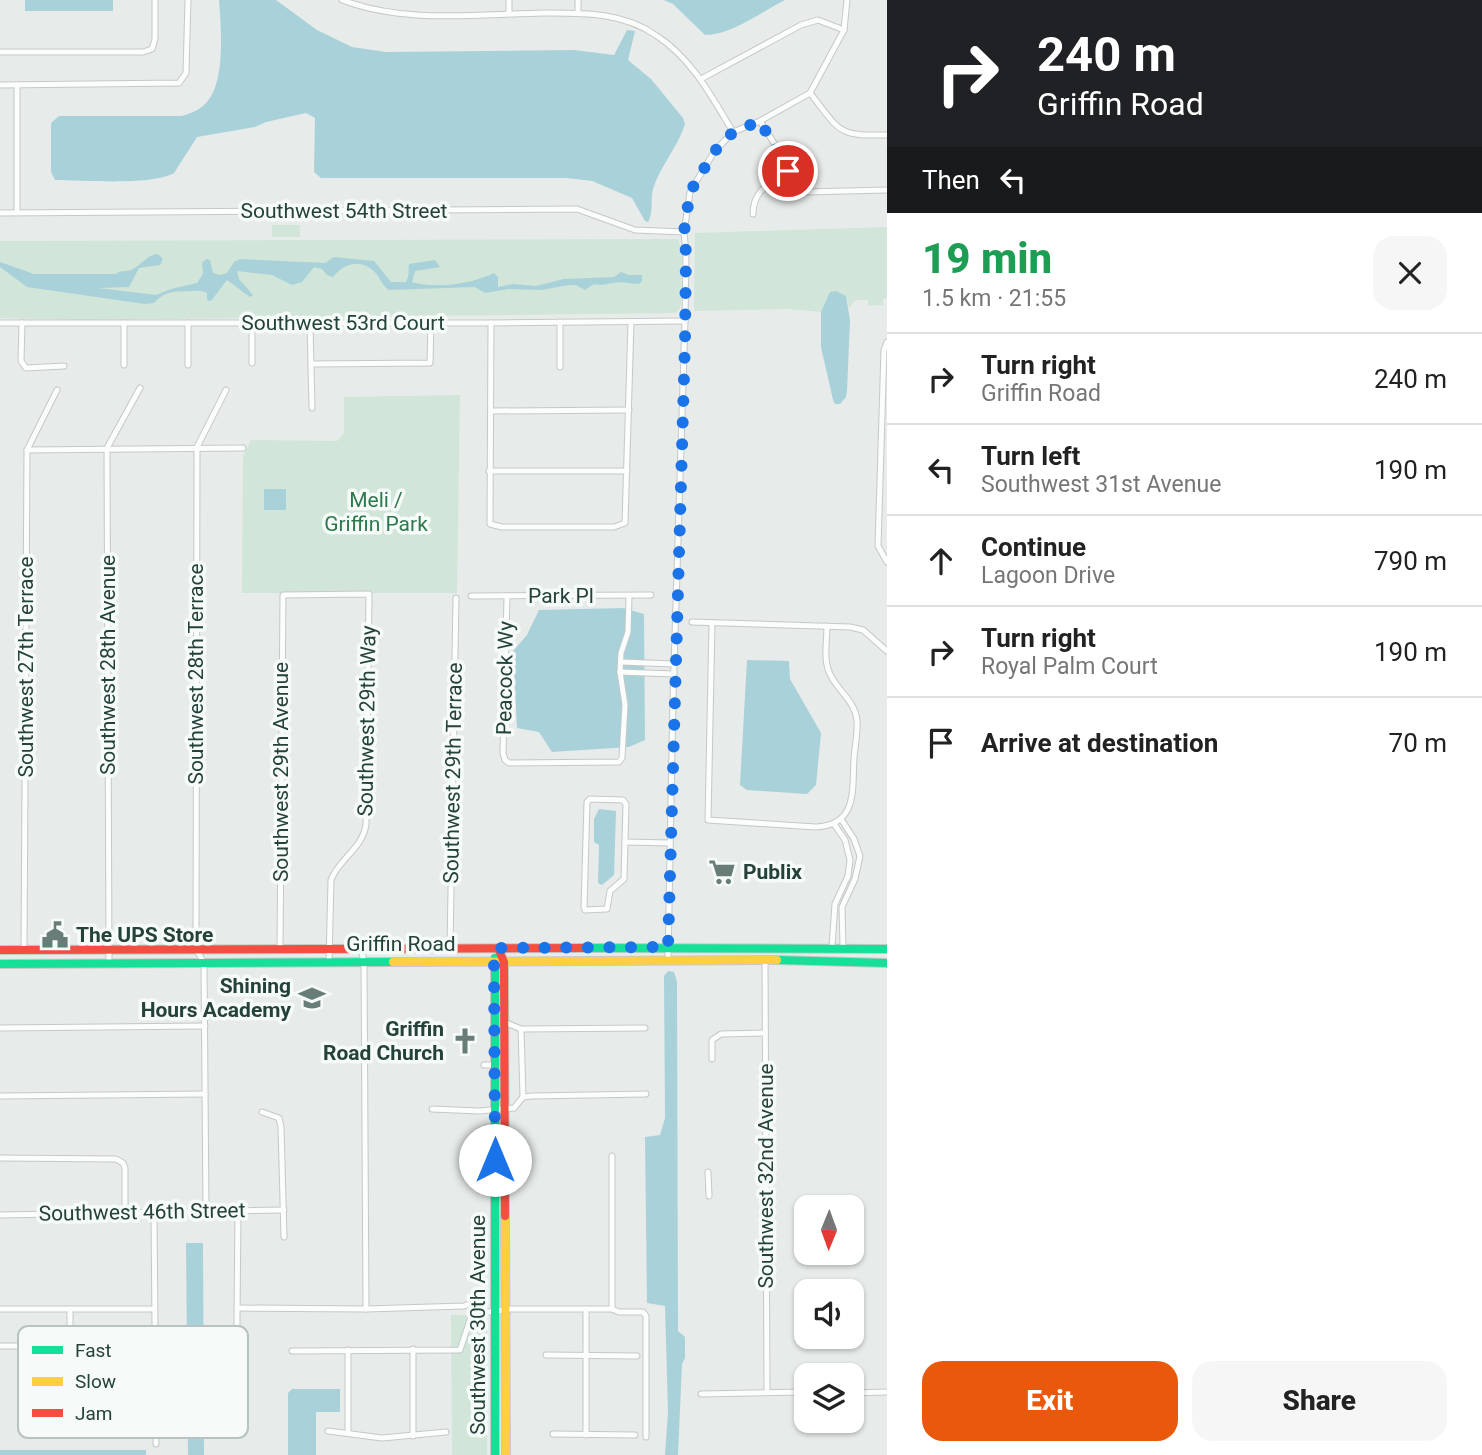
<!DOCTYPE html>
<meta charset="utf-8">
<style>
:root{--surface:#fff;--page:#f6f6f6;--text:#222;--muted:#767676;--line:#e0e0e0;--accent:#ea580c}
body{margin:0;font-family:Roboto,sans-serif;background:var(--page);color:var(--text);height:100vh;display:flex;flex-direction:column;font-size:26px;white-space:nowrap}
*{box-sizing:border-box;margin:0}
p{font-size:23px;color:var(--muted)}
.icon{flex:none;width:38px;height:38px;fill:none;stroke:currentColor;stroke-width:2;stroke-linecap:round;stroke-linejoin:round}
.map{position:relative;flex:1;overflow:hidden}
.panel{display:flex;flex-direction:column;background:var(--surface);width:595px}
.panel>*{flex:none}
.banner{background:#202124;color:#fff;overflow:hidden}
.needle{width:46px;rotate:181deg}
.controls{position:absolute;left:794px;top:1195px;display:grid;gap:14px}
.controls a{display:grid;place-items:center;width:70px;height:70px;border-radius:14px;background:var(--surface);box-shadow:0 2px 5px #0004;font-size:35px}
.pin{position:absolute;display:grid;place-items:center;width:60px;height:60px;color:#fff;margin:-30px;border:4px solid #fff;border-radius:50%;box-shadow:0 2px 7px #0007}
.me{position:absolute;width:77px;margin:-38px;rotate:0deg;stroke-linejoin:round;filter:drop-shadow(0 0 5px #0008)}
.turn{display:flex;align-items:center;gap:24px;height:147px;padding:0 35px;font-size:32px}
.turn .icon{width:91px;height:91px;stroke-width:2.5}
.turn b{display:block;font-size:49px;line-height:60px}
.then{display:flex;align-items:center;height:66px;padding:0 35px;background:#0003;gap:14px;font-size:26px}
.round{display:grid;place-items:center;flex:none;width:74px;height:74px;border-radius:21px;background:var(--page)}
.overview{display:flex;align-items:center;justify-content:space-between;height:119px;padding:0 35px}
h1{font-size:42px;font-weight:800;line-height:52px;color:#1e9e55}
.primary-button{display:flex;gap:14px;margin-top:auto;padding:14px 35px}
.primary-button a{flex:1;height:80px;border-radius:21px;background:var(--accent);color:#fff;font-size:28px;font-weight:800;line-height:80px;text-align:center}
.primary-button a+a{background:var(--page);color:var(--text)}
ul{padding:0;list-style:none}
li{display:flex;align-items:center;gap:21px;height:91px;padding:0 35px;border-top:2px solid var(--line)}
li div{flex:1}
li b{display:block;font-size:26px}
li em{font-style:normal}
main{display:flex;flex:1;min-height:0}
.map>svg:first-child{display:block}
.green{fill:#d1e5d8}
.water{fill:#a9d1da}
.lines{fill:none;stroke-linecap:round;stroke-linejoin:round}
.street-casing{stroke:#c4c9c7;stroke-width:7}
.fast-casing{stroke:#c3cac7;stroke-width:10}
.slow-casing{stroke:#c3cac7;stroke-width:10}
.jam-casing{stroke:#c3cac7;stroke-width:10}
.street{stroke:#fbfcfc;stroke-width:5}
.fast{stroke:#16e098;stroke-width:8}
.slow{stroke:#ffcf43;stroke-width:8}
.jam{stroke:#f24e42;stroke-width:8}
.route{stroke:#1a73e8;stroke-width:12;stroke-dasharray:0 21.6}
.labels{text-anchor:middle;dominant-baseline:central;stroke-width:7;stroke-linejoin:round;paint-order:stroke}
.street-label{font-size:21px;fill:#24413a;stroke:#f6fbf9}
.park-label{font-size:21px;fill:#2d794d;stroke:#f6fbf9}
.poi-label{font-size:21px;font-weight:bold;fill:#24413a;stroke:#f6fbf9;text-anchor:start}
.key{fill:#f6fbf9;stroke:#b7c3c0;stroke-width:2}
.key-label{font-size:19px;fill:#24413a}
</style>
<main>
<div class="map">
<svg width="887" height="1455" viewBox="0 0 887 1455">
<rect width="100%" height="100%" fill="#e7ecea"/>
<g class="green">
<rect x="272" y="225" width="28" height="12"/>
<polygon points="887,227 887,298 883,299 883,305 868,306 868,300 855,300 849,308 846,296 830,293 821,312 790,309 694,311 695,233"/>
<polygon points="678,239 682,250 681,303 679,310 675,313 79,320 0,318 0,241"/>
<polygon points="460,395 457,593 242,593 243,456 251,440 337,441 344,433 344,397"/>
<polygon points="451,1315 480,1315 487,1323 487,1455 452,1455"/>
</g>
<g class="water">
<rect x="25" y="0" width="88" height="11"/>
<path d="M219,0h57l41,30 35,17 34,5 188,-2 40,5 13,-25 8,1 -7,29 23,19 32,39 2,6c-7,23 -25,42 -32,65 -3,11 1,23 -5,33l-3,-1 -13,-23 -40,-17 -25,-3h-246l-7,-6 1,-54 -9,-5 -40,9 -11,5 -58,10 -23,36c-23,13 -91,7 -119,7l-4,-8v-49l8,-7h123c9,-3 18,-6 24,-13 20,-20 15,-76 13,-103z"/>
<path d="M664,0h121c-24,12 -53,35 -80,35l-32,-31z"/>
<path d="M158,254l5,5 -3,6 -21,3 -10,19 -31,1 58,7 15,-6 26,-6 6,-9 -1,-12 5,-3 3,1 3,13 7,2 7,-2 7,-11 6,-3 85,4 9,-6 40,4 17,21h15c4,-8 2,-11 3,-18l26,-4 5,7 -25,4 -3,11c24,7 60,2 82,-9l4,4v10l15,-3 23,2 28,-7 50,-2 7,-5 8,3h13v6l-3,3c-9,0 -17,-3 -26,-1 -8,1 -11,3 -19,1l-9,6 -9,-5h-7l-28,5 -33,-1 -23,4 -10,-6 -86,3c-6,-4 -7,-8 -11,-14 -13,-18 -33,-15 -45,1l-6,-2 -5,-6 -8,-2 -12,15 -10,3 -20,-10 -35,-4 2,8 14,16 -3,2 -23,-17 -16,21 -4,-1v-7c-7,-3 -10,-2 -17,-2 -16,1 -24,-1 -36,12l-9,1 -118,-17 -27,-20v-5l34,12h82c6,-5 10,-1 17,-5 9,-5 14,-14 25,-15z"/>
<polygon points="836,291 846,296 850,320 847,391 846,397 840,404 835,404 833,400 821,347 821,312 830,292"/>
<rect x="264" y="489" width="22" height="21"/>
<polygon points="623,608 644,614 645,740 629,747 552,752 539,732 517,728 513,651 527,635 539,610"/>
<polygon points="747,660 789,661 790,679 821,733 816,785 807,794 747,790 740,785"/>
<polygon points="599,809 616,811 614,875 602,885 598,883 599,845 594,842 594,819"/>
<polygon points="668,971 674,972 677,982 678,1331 685,1337 685,1358 682,1364 678,1455 665,1455 668,1412 665,1306 647,1303 645,1137 660,1135 665,1118 664,976"/>
<polygon points="186,1243 203,1243 204,1455 188,1455"/>
<polygon points="292,1389 340,1389 340,1412 316,1412 316,1455 288,1455 288,1393"/>
<rect x="0" y="1450" width="146" height="5"/>
</g>
<g class="lines">
<g class="street-casing">
<g id="street">
<path d="M342,0c63,24 135,14 202,13 39,0 79,-1 113,23 35,23 55,61 76,96"/>
<polyline points="509,0 509,13"/>
<polyline points="578,13 578,0"/>
<polyline points="0,52 143,52 152,49 155,39 155,0"/>
<polyline points="701,79 801,25 818,20 844,30"/>
<polyline points="0,85 179,83 186,73 188,0"/>
<path d="M810,93c31,39 26,43 77,42"/>
<polyline points="760,121 774,143 796,186 805,192 887,190"/>
<polyline points="17,212 17,85"/>
<polyline points="0,213 577,209 635,230 684,232"/>
<path d="M753,214c0,-24 16,-30 35,-43"/>
<polyline points="560,322 560,367"/>
<polyline points="0,323 491,323 685,321"/>
<polyline points="22,323 21,361 26,368 64,366"/>
<polyline points="188,323 188,365"/>
<polyline points="310,323 312,408"/>
<polyline points="491,323 490,524 502,527 614,527 625,523 631,322"/>
<polyline points="887,342 884,350 878,546 887,562"/>
<polyline points="252,363 252,323"/>
<polyline points="311,364 430,363 431,323"/>
<polyline points="124,365 124,323"/>
<polyline points="492,411 629,410"/>
<polyline points="27,450 243,448"/>
<polyline points="489,471 627,471"/>
<polyline points="471,596 651,595"/>
<polyline points="507,596 503,753 505,760 509,763 619,762 622,758 625,705 620,672 621,653 628,632 629,596"/>
<polyline points="692,622 850,627 863,630 887,651"/>
<path d="M712,623l-4,197 108,7c42,-2 36,-37 38,-69 1,-12 4,-26 3,-38 -2,-19 -20,-30 -27,-46 -7,-14 -3,-32 -3,-48"/>
<polyline points="621,662 674,664"/>
<polyline points="620,672 674,674"/>
<polygon points="590,799 623,800 626,804 624,879 610,891 607,909 585,910 584,907 587,802"/>
<polyline points="841,819 854,839 860,856 855,879 842,907 843,947"/>
<polyline points="625,842 670,843"/>
<polyline points="832,947 835,904 848,876 850,860 845,840 834,824"/>
<polyline points="361,948 364,962 366,1309"/>
<polyline points="450,948 456,598"/>
<path d="M280,949l3,-354 86,-1 -3,230c-3,25 -27,34 -35,56l-2,82"/>
<polyline points="24,950 27,450 57,390"/>
<polyline points="668,960 673,698 685,321 686,253 684,232 690,192 714,152 733,132 760,121 810,93 844,30 847,0"/>
<polyline points="765,960 767,1392"/>
<polyline points="109,963 107,448 140,388"/>
<polyline points="504,1022 521,1029 645,1028"/>
<polyline points="0,1028 205,1026"/>
<polyline points="521,1029 523,1097"/>
<polyline points="712,1059 712,1040 721,1034 765,1033"/>
<polyline points="484,1065 494,1065"/>
<polyline points="0,1096 205,1094"/>
<polyline points="432,1109 479,1111 514,1108 523,1097 532,1096 646,1094"/>
<polyline points="262,1112 279,1118 281,1127 284,1237"/>
<polyline points="0,1158 116,1159 123,1163 125,1168 125,1213"/>
<polyline points="708,1172 709,1196"/>
<polyline points="206,1211 204,963 196,949 197,447 226,390"/>
<polyline points="154,1212 156,1444"/>
<polyline points="0,1215 284,1210"/>
<polyline points="238,1308 366,1309 464,1306 476,1301"/>
<polyline points="0,1309 154,1309"/>
<polyline points="586,1309 586,1435"/>
<polyline points="612,1309 612,1156"/>
<polyline points="85,1344 155,1345"/>
<polyline points="0,1346 70,1346 82,1355 87,1363 89,1403 84,1419 77,1423 24,1422 22,1419 22,1347"/>
<polyline points="70,1346 70,1309"/>
<polyline points="413,1349 413,1436"/>
<polyline points="348,1350 348,1432"/>
<path d="M292,1351l168,-1 12,-36c11,-4 22,0 33,-5h107l7,3h24l3,4v121"/>
<polyline points="546,1355 637,1356"/>
<polyline points="852,1393 887,1392"/>
<polyline points="701,1394 807,1392"/>
<polyline points="93,1422 156,1423"/>
<polyline points="119,1423 119,1345"/>
<polyline points="236,1426 238,1211"/>
<polyline points="328,1431 382,1438 446,1432"/>
<polyline points="553,1434 635,1435"/>
</g>
</g>
<g class="fast-casing">
<g id="fast">
<polyline points="589,948 887,949"/>
<polyline points="495,958 495,1455"/>
<polyline points="777,960 887,963"/>
<polyline points="0,964 393,962"/>
</g>
</g>
<g class="slow-casing">
<g id="slow">
<polyline points="393,962 777,960"/>
<polyline points="505,1216 506,1455"/>
</g>
</g>
<g class="jam-casing">
<g id="jam">
<polyline points="498,948 504,962 505,1216"/>
<polyline points="0,950 589,948"/>
</g>
</g>
<use href="#street" class="street"/>
<use href="#fast" class="fast"/>
<use href="#slow" class="slow"/>
<use href="#jam" class="jam"/>
</g>
<g class="lines">
<polyline class="route" points="495,1160 494,962 498,948 668,947 685,341 686,253 684,232 690,192 714,152 733,132 760,121 788,171"/>
</g>
<defs>
<g id="supermarket-bare" transform="scale(2.1)"><path d="M-6-5.5h2.5l.6 2H6L4.5 2H-2.5L-4.4-4H-6ZM-1.5 3.2a1.3 1.3 0 1 0 .1 0ZM3 3.2a1.3 1.3 0 1 0 .1 0Z" fill="#687d78" stroke="#f6fbf9" stroke-width="2.5" paint-order="stroke"/></g>
<g id="civic-bare" transform="scale(2.1)"><path d="M-.6-6.5H3V-4.5H.6V-3L4-1V1h2V6H-6V1h2V-1L-.6-3ZM-1.2 2.5V6h2.4V2.5Z" fill="#687d78" stroke="#f6fbf9" stroke-width="2.5" paint-order="stroke"/></g>
<g id="school-bare" transform="scale(2.1)"><path d="M0-5L7-2L0 1L-7-2ZM-4 1L0 2.5L4 1V4Q0 6-4 4Z" fill="#687d78" stroke="#f6fbf9" stroke-width="2.5" paint-order="stroke"/></g>
<g id="church-bare" transform="scale(2.1)"><path d="M-1.2-6h2.4v3.5h3.3v2.4h-3.3V6h-2.4V-.1h-3.3v-2.4h3.3Z" fill="#687d78" stroke="#f6fbf9" stroke-width="2.5" paint-order="stroke"/></g>
</defs>
<g fill-rule="evenodd">
<use href="#supermarket-bare" x="722" y="872"/>
<use href="#civic-bare" x="55" y="935"/>
<use href="#school-bare" x="312" y="998"/>
<use href="#church-bare" x="465" y="1041"/>
</g>
<g class="labels">
<g class="street-label">
<text x="344" y="211">Southwest 54th Street</text>
<text x="343" y="323">Southwest 53rd Court</text>
<text x="561" y="596">Park Pl</text>
<text transform="translate(108 665) rotate(-90)">Southwest 28th Avenue</text>
<text transform="translate(26 667) rotate(-90)">Southwest 27th Terrace</text>
<text transform="translate(196 674) rotate(-90)">Southwest 28th Terrace</text>
<text transform="translate(505 678) rotate(-89)">Peacock Wy</text>
<text transform="translate(367 721) rotate(-89)">Southwest 29th Way</text>
<text transform="translate(281 772) rotate(-90)">Southwest 29th Avenue</text>
<text transform="translate(453 773) rotate(-89)">Southwest 29th Terrace</text>
<text x="401" y="944">Griffin Road</text>
<text transform="translate(766 1176) rotate(-90)">Southwest 32nd Avenue</text>
<text transform="translate(142 1212) rotate(-1)">Southwest 46th Street</text>
<text transform="translate(478 1325) rotate(-90)">Southwest 30th Avenue</text>
</g>
<g class="park-label">
<text x="376" y="500">Meli /<tspan x="376" dy="24">Griffin Park</tspan></text>
</g>
<g class="poi-label">
<text x="743" y="872">Publix</text>
<text x="76" y="935">The UPS Store</text>
<text x="291" y="986" text-anchor="end">Shining<tspan x="291" dy="24">Hours Academy</tspan></text>
<text x="444" y="1029" text-anchor="end">Griffin<tspan x="444" dy="24">Road Church</tspan></text>
</g>
</g>
<rect x="18" y="1326" width="230" height="112" rx="10" class="key"/>
<rect x="32" y="1346" width="31" height="8" fill="#16e098"/>
<rect x="32" y="1377" width="31" height="9" fill="#ffcf43"/>
<rect x="32" y="1409" width="31" height="8" fill="#f24e42"/>
<g class="key-label">
<text x="75" y="1357">Fast</text>
<text x="75" y="1388">Slow</text>
<text x="75" y="1420">Jam</text>
</g>
</svg>
<div class="controls">
<a><svg class="needle" viewBox="-14 -14 28 28"><path d="M0-13l5 13h-10z" fill="#e53935"/><path d="M0 13l5-13h-10z" fill="#767676"/></svg></a>
<a><svg class="icon" aria-label="sound" viewBox="0 0 24 24"><path d="M4 9h4l5-4v14l-5-4H4zM17 9q2 3 0 6"/></svg></a>
<a><svg class="icon" aria-label="layers" viewBox="0 0 24 24"><path d="M12 4l9 5-9 5-9-5zM3 14l9 5 9-5"/></svg></a>
</div>
<div class="pin" style="left:788px;top:171px;background:#d93025"><svg class="icon" aria-label="arrive" viewBox="0 0 24 24"><path d="M6 21V4h12l-3 4 3 4H6"/></svg></div>
<svg class="me" style="left:495px;top:1160px" viewBox="-20 -20 40 40"><circle r="19" fill="#fff"/><path d="M0-13L10 11 0 6-10 11z" fill="#1a73e8"/></svg>
</div>
<section class="panel">
<div class="banner">
<div class="turn"><svg class="icon" aria-label="right" viewBox="0 0 24 24"><path d="M7 20v-9h11M14 6l5 5-5 5"/></svg><div><b>240 m</b>Griffin Road</div></div>
<div class="then">Then<svg class="icon" aria-label="left" viewBox="0 0 24 24"><path d="M17 20v-9H6M10 6l-5 5 5 5"/></svg></div>
</div>
<div class="overview"><div><h1>19 min</h1><p>1.5 km · 21:55</p></div><a class="round"><svg class="icon" aria-label="close" viewBox="0 0 24 24"><path d="M6 6l12 12M18 6L6 18"/></svg></a></div>
<ul>
<li><svg class="icon" aria-label="right" viewBox="0 0 24 24"><path d="M7 20v-9h11M14 6l5 5-5 5"/></svg><div><b>Turn right</b><p>Griffin Road</p></div><em>240 m</em></li>
<li><svg class="icon" aria-label="left" viewBox="0 0 24 24"><path d="M17 20v-9H6M10 6l-5 5 5 5"/></svg><div><b>Turn left</b><p>Southwest 31st Avenue</p></div><em>190 m</em></li>
<li><svg class="icon" aria-label="ahead" viewBox="0 0 24 24"><path d="M12 20V5M6 11l6-6 6 6"/></svg><div><b>Continue</b><p>Lagoon Drive</p></div><em>790 m</em></li>
<li><svg class="icon" aria-label="right" viewBox="0 0 24 24"><path d="M7 20v-9h11M14 6l5 5-5 5"/></svg><div><b>Turn right</b><p>Royal Palm Court</p></div><em>190 m</em></li>
<li><svg class="icon" aria-label="arrive" viewBox="0 0 24 24"><path d="M6 21V4h12l-3 4 3 4H6"/></svg><div><b>Arrive at destination</b></div><em>70 m</em></li>
</ul>
<div class="primary-button"><a>Exit</a><a>Share</a></div>
</section>
</main>
